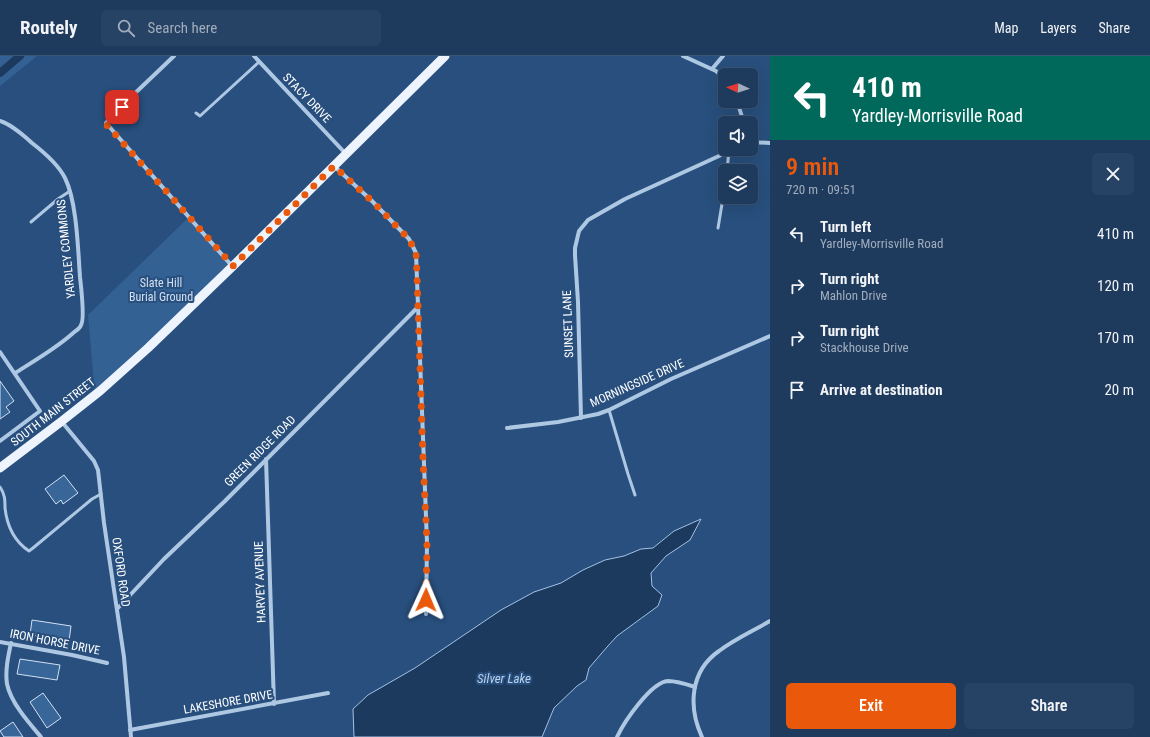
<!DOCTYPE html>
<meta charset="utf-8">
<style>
:root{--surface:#1e3b5e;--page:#264264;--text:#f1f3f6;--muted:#a1adbc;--line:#3c5573;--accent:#ea580c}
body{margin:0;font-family:"Roboto Condensed",sans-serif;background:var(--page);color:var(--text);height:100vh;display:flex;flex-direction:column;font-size:15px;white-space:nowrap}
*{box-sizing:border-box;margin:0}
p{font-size:13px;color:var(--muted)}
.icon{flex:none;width:22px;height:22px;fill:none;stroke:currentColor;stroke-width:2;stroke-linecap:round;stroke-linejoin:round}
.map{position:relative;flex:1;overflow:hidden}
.drawer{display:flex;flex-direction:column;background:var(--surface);width:380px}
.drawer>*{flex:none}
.hud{background:#00695c;color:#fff;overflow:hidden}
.needle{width:26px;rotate:274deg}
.buttons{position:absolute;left:718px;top:12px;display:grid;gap:8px}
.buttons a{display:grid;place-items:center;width:40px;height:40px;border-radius:6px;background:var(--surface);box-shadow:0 4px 16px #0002,0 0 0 1px var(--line);font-size:20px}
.pin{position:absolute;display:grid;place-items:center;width:34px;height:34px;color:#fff;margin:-17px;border-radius:8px;box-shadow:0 2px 6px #0006}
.me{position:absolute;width:44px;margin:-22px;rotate:1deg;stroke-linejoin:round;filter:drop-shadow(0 0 3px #0008)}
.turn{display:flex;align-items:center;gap:14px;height:84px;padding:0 16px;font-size:18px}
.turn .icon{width:52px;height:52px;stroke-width:2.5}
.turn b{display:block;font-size:28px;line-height:34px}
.round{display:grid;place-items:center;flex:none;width:42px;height:42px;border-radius:6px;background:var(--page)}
.overview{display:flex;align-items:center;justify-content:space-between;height:68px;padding:0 16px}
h1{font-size:24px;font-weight:600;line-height:30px;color:var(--accent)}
.button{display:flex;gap:8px;margin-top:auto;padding:8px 16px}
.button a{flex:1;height:46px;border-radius:6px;background:var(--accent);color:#fff;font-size:16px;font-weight:600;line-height:46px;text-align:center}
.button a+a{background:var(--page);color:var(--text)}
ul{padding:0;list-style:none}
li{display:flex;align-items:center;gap:12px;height:52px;padding:0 16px}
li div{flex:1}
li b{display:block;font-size:15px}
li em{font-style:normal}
header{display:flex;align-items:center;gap:24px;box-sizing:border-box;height:56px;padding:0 20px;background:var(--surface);border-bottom:1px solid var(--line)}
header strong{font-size:19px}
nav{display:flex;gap:22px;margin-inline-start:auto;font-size:14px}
.search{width:280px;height:36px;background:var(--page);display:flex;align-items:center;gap:10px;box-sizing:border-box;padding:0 14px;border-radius:6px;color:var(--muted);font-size:15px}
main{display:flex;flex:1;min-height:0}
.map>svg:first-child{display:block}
.green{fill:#336194}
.water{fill:#1c3a5e;stroke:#a3c2e5}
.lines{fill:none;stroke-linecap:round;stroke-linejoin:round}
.canal{stroke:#1c3a5e;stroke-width:8}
.building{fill:#396699;stroke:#d1e1f4}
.service{stroke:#aec8e4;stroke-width:3}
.minor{stroke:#aec8e4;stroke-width:4}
.primary{stroke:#eef4fd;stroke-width:9}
.route{stroke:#ea580c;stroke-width:7;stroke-dasharray:0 12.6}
.labels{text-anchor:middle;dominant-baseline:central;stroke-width:4;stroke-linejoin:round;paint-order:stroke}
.street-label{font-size:12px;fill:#fff;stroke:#284f7d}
.park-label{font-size:12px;fill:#d1e1f4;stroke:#284f7d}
.water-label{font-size:13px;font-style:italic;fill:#b9d1ec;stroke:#284f7d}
</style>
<header>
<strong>Routely</strong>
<div class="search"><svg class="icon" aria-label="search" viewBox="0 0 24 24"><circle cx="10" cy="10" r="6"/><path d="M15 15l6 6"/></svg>Search here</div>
<nav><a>Map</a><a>Layers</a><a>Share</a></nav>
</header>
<main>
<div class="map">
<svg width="770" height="681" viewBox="0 0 770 681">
<rect width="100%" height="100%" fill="#284f7d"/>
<g class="green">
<polygon points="0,0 37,0 0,30"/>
<polygon points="189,161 233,210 95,339 88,259"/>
</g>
<polygon class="water" points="701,463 690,484 666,500 651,517 652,530 662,539 658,550 617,580 607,591 589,612 586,624 577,630 554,652 542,681 354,681 353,653 368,639 415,612 501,554 534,536 561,527 583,514 605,504 624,500 641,493 653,492 674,475"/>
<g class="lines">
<polyline class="canal" points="0,17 20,0"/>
</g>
<g class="building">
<polygon points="0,325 14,345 6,351 10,356 0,363"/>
<polygon points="64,419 78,437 63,448 61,444 56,448 45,433"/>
<polygon points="32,564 71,570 69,585 30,579"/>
<polygon points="20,603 60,609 57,624 17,618"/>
<polygon points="43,637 61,662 47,672 30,646"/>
<polygon points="13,666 23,681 4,681 0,675"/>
</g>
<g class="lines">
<g class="service">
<polyline points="196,57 200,60 259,6"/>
<polyline points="727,115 729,94"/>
<polyline points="31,166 58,143 70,135"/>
<polyline points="718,172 725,130"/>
<polyline points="609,354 628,418 635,439"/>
<path d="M0,431c5,7 5,13 5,21 2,18 9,33 24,43l4,-3 59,-49 9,-5"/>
</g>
<g class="minor">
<polyline points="174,0 130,42 106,67 232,210"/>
<polyline points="254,0 346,98"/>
<polyline points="683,0 716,15 725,23"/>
<polyline points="712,13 723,0"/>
<polyline points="737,45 744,67"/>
<path d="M0,65c12,4 23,14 32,22 13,10 26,21 33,35 12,24 13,72 15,99 1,9 5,42 1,48 -1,4 -6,6 -9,9 -17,15 -38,27 -57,39"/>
<polyline points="751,86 770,87"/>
<polyline points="334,110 372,145 409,183 416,197 427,487 426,558"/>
<polyline points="0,296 40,355 0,385"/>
<polyline points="581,362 578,246 575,199 575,192 579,175 588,164 625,143 719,100 732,93"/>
<polyline points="62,366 94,405 98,414 104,467 124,601 131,681"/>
<polyline points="507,372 558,366 598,358 609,354 671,323 770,280"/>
<polyline points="266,403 274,648"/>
<polyline points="117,553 164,503 225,445 418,251"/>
<polyline points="0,586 72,599 107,607"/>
<path d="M11,587c-3,14 -6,28 -4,41 4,19 22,39 34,53"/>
<polyline points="130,674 328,637"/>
<path d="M617,681c7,-15 34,-55 51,-56 9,0 18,3 27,6"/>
<path d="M702,681c-14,-30 -12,-66 17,-86 16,-12 34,-20 51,-30"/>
</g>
<polyline class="primary" points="0,412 62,365 100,335 148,292 233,210 445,0"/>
</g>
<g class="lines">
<polyline class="route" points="122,51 106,68 233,210 334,110 372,145 409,183 416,197 417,219 423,403 427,487 426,544"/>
</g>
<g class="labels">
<g class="street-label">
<text transform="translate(307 42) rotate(46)">STACY DRIVE</text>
<text transform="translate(66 193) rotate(-96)">YARDLEY COMMONS</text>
<text transform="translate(568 268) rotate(-92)">SUNSET LANE</text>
<text transform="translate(637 327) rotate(-24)">MORNINGSIDE DRIVE</text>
<text transform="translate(53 356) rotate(-38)">SOUTH MAIN STREET</text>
<text transform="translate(260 395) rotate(-45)">GREEN RIDGE ROAD</text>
<text transform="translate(121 516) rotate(82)">OXFORD ROAD</text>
<text transform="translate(260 526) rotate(-92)">HARVEY AVENUE</text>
<text transform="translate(55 586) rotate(11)">IRON HORSE DRIVE</text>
<text transform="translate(228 646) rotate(-10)">LAKESHORE DRIVE</text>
</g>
<g class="park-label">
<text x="161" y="227">Slate Hill<tspan x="161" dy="14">Burial Ground</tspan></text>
</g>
<g class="water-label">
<text x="504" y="622">Silver Lake</text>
</g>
</g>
</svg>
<div class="buttons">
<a><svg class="needle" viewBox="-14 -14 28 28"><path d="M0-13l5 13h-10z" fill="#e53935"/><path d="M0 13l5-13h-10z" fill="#a1adbc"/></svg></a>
<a><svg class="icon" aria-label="sound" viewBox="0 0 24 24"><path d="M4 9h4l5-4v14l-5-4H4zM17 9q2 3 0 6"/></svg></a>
<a><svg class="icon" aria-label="layers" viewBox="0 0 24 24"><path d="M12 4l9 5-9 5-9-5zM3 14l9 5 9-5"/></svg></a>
</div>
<div class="pin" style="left:122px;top:51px;background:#d93025"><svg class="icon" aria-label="arrive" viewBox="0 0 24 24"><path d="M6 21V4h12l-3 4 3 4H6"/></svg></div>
<svg class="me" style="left:426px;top:544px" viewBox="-20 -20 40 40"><path d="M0-17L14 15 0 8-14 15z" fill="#ea580c" stroke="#fff" stroke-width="4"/></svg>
</div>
<section class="drawer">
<div class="hud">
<div class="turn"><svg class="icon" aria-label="left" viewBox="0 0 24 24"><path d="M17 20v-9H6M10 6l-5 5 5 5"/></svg><div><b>410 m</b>Yardley-Morrisville Road</div></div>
</div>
<div class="overview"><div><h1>9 min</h1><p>720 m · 09:51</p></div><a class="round"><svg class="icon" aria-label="close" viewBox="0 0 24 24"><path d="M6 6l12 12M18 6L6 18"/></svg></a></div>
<ul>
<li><svg class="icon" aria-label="left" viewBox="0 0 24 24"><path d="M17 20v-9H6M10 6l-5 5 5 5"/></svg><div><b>Turn left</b><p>Yardley-Morrisville Road</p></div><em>410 m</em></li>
<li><svg class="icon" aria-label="right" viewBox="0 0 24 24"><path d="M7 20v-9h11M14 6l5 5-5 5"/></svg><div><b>Turn right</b><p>Mahlon Drive</p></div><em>120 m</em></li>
<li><svg class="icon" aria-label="right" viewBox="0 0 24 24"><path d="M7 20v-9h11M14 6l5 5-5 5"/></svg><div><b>Turn right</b><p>Stackhouse Drive</p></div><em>170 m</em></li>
<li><svg class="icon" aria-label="arrive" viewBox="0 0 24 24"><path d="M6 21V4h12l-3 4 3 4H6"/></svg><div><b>Arrive at destination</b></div><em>20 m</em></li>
</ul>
<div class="button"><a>Exit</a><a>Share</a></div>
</section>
</main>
